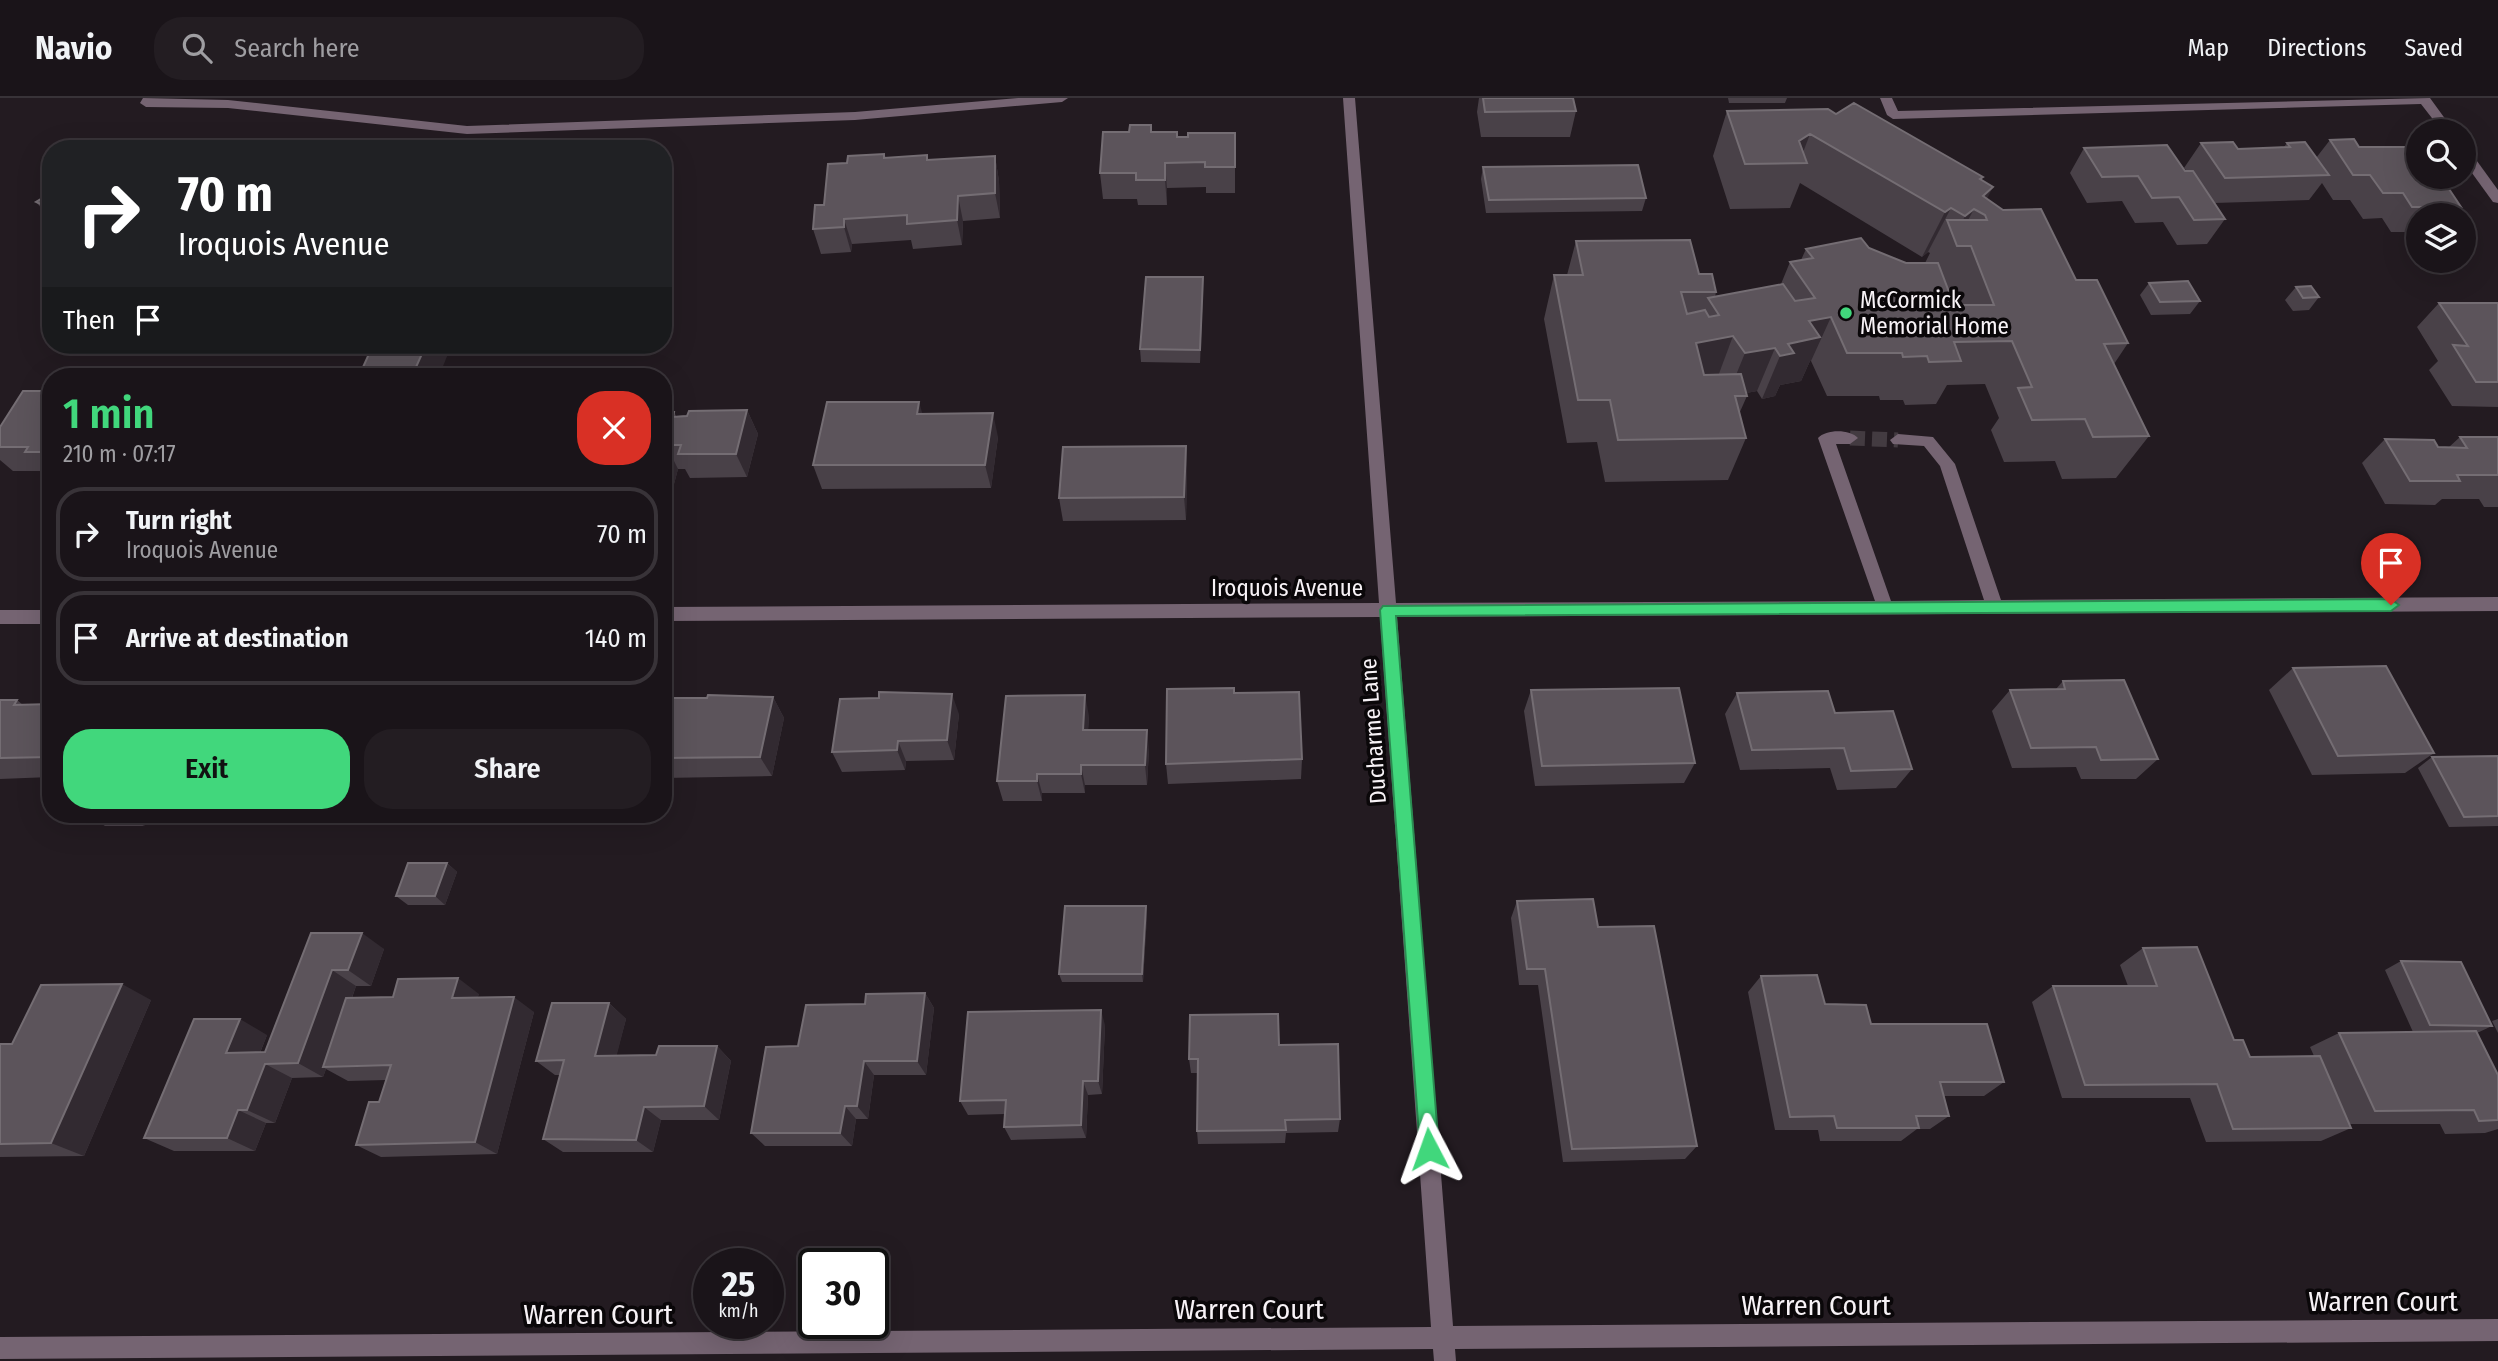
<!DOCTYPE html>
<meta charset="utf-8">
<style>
:root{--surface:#1a1419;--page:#231d22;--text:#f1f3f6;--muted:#9f9ea2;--line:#383338;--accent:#41d77c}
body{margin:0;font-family:"Fira Sans Condensed",sans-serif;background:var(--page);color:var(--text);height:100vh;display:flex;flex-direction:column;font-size:26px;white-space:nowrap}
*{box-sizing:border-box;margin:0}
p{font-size:23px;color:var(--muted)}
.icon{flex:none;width:38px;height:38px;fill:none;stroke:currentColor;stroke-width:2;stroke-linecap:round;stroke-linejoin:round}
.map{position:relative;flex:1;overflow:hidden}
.details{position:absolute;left:42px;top:270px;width:630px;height:455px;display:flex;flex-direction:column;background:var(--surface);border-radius:28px;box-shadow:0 7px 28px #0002,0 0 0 2px var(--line)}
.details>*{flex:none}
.banner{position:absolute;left:42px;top:42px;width:630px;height:214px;border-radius:28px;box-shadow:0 7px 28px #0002,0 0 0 2px var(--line);background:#202124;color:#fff;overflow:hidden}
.buttons{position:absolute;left:2406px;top:21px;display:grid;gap:14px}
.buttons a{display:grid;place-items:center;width:70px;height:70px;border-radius:50%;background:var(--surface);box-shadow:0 7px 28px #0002,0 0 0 2px var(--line);font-size:35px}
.speed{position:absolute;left:693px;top:1150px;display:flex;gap:14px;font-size:35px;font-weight:700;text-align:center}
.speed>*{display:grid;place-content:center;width:91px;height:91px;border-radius:50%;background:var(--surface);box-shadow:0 7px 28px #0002,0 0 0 2px var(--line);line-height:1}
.speed small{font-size:18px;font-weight:400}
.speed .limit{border:4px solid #111;border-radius:10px;background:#fff;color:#111}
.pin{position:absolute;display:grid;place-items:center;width:60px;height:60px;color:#fff;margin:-72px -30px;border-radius:50% 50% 50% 0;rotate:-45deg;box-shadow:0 0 7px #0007}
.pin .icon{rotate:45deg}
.me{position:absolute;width:77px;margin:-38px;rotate:356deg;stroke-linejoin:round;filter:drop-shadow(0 0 5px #0008)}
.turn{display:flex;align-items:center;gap:24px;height:147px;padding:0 21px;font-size:32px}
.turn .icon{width:91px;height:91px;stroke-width:2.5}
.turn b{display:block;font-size:49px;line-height:60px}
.then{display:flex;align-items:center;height:66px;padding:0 21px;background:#0003;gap:14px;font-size:26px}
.round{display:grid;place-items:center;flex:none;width:74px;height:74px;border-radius:28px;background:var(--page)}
.headline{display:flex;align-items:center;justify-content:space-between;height:119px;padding:0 21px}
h1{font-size:42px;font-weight:600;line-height:52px;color:var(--accent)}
.primary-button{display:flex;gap:14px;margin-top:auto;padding:14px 21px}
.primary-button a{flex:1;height:80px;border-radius:28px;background:var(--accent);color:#111;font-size:28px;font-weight:600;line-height:80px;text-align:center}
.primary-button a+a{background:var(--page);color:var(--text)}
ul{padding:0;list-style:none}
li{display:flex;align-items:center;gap:21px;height:94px;margin:0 14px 10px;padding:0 7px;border:4px solid var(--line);border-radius:28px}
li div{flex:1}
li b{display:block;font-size:26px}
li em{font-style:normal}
header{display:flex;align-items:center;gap:42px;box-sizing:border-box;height:98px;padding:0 35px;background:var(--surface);border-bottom:2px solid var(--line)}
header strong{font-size:33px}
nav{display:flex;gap:38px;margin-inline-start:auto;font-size:24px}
.search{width:490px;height:63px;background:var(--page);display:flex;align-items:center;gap:18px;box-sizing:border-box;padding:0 24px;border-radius:28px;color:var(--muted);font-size:26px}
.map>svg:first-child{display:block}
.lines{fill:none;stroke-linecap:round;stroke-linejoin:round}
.minor-tunnel{stroke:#433b41;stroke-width:15;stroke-dasharray:15 7;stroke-linecap:butt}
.minor{fill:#756472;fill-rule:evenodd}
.wall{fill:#494148}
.shaded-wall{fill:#322a31}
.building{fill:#5c545b;stroke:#746d73;stroke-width:2}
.route{fill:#41d77c;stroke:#2a8c51;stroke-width:2}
.poi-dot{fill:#41d77c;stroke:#0a0709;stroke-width:2.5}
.labels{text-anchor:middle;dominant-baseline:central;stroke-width:7;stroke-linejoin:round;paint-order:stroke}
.poi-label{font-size:23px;fill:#f7f2f6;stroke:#0a0709;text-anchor:start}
.street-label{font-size:23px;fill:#f7f2f6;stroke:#0a0709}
.near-street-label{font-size:28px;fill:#f7f2f6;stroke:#0a0709}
</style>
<header>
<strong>Navio</strong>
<div class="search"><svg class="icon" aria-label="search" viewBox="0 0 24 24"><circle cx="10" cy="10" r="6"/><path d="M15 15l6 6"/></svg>Search here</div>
<nav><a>Map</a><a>Directions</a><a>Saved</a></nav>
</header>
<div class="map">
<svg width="2498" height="1263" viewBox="0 0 2498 1263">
<rect width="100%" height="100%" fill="#231b21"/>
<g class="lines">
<polyline class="minor-tunnel" points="1850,340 1898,342"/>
<g class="minor">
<polygon points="143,0 228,2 467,28 855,14 1018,0 1068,0 1062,4 855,22 467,36 228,10 146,9 140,5"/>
<path d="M1343,0h12l41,505 479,-2 -57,-163c8,-9 32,-9 40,0l-8,6h-14l55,157 93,-1 -44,-134 -16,-20 -31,-2 -3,-4 8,-6 35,3 22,27 46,136 497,-3v14l-1101,6 56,709 1045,-7v22l-1043,8 1,12h-22l-1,-12 -1433,10v-22l1431,-10 -51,-710 -717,4v-14l716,-4z"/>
<polygon points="1880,0 1892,0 1898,13 2430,0 2454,33 2442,33 2421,6 1893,21 1887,17"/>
<polygon points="2464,51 2469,52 2498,92 2498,105 2493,104 2464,64"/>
<rect x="0" y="512" width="51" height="14"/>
</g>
</g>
<g class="wall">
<polygon points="1479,0 1573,0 1576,13 1570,39 1481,39 1477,14"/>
<polygon points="1728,0 1787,0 1785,5 1729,5"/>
<polygon points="1727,13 1836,16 1981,82 1987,101 2076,182 2128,245 2114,266 2149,338 2116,380 2062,381 2055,363 2004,364 1991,332 1999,320 1985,286 1947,287 1936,306 1905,307 1903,302 1880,302 1879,298 1827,298 1811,263 1810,263 1801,283 1780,287 1775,298 1762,301 1757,293 1746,295 1747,298 1739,316 1746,340 1728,382 1605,384 1597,344 1567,345 1544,221 1554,177 1567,177 1576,143 1699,176 1716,194 1715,199 1781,186 1790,164 1801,162 1806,151 1869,150 1906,165 1925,165 1930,155 1928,154 1922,159 1800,85 1790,110 1730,111 1713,58"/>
<polygon points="1151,27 1152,34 1177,39 1235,35 1235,95 1206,95 1206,89 1167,90 1167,107 1138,107 1137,101 1103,101 1100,75 1129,34"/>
<polygon points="2330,42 2359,49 2436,91 2461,109 2454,117 2418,117 2418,134 2391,134 2382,120 2363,121 2350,102 2333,102 2322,85 2309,102 2214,105 2225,121 2207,146 2177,147 2163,124 2135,125 2122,103 2087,105 2070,75 2084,50 2185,73 2187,73 2184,70 2201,45 2238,51 2284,49 2287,45 2316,60"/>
<polygon points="884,56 886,60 928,62 995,58 999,83 1000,120 963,123 962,147 913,151 911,142 852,146 851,154 821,156 813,131 824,107 847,65"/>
<polygon points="1483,69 1646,100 1642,113 1486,115 1481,81"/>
<polygon points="51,95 51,121 36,104"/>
<polygon points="2149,185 2200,203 2190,216 2151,217 2140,197"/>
<polygon points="2296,189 2319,199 2309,212 2293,213 2285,202"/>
<polygon points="1203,192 1200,265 1141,264 1140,251"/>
<polygon points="2439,205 2498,205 2498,309 2452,308 2429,272 2438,263 2417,229"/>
<polygon points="51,293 51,378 45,373 13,373 0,362 0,329"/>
<polygon points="747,312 758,336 747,379 690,380 685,371 678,371 674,386 663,387 663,314 674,314 676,318"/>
<polygon points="922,316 998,339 991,390 822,391 813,367"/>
<polygon points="2460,339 2498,339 2498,409 2484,409 2479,401 2442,401 2435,407 2385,406 2362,365 2385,341 2438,349 2448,350"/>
<polygon points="1186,348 1187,371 1186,422 1063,423 1059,400"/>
<polygon points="2293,570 2434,655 2405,675 2312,677 2269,592"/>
<polygon points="2063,583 2158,661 2136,681 2081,681 2076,669 2012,670 1992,613 2010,592 2056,591"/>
<polygon points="1531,592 1695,665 1684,685 1535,688 1524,613"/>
<polygon points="1737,595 1835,615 1912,671 1896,690 1837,692 1830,670 1740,672 1725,616"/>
<polygon points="773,599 784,620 772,678 663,680 663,600"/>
<polygon points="0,602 17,602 23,607 51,606 51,679 0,681"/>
<polygon points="959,616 954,662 906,663 905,672 842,674 832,654"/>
<polygon points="1089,618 1088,632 1149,652 1147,687 1085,687 1085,695 1042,695 1042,703 1003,703 997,683"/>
<polygon points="2498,658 2498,728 2449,729 2418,670 2432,659"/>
<polygon points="1302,661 1301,681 1168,686 1166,666"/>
<polygon points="86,716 150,716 144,728 105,728"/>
<polygon points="447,765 457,774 445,807 408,807 396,798"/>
<polygon points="1517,803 1598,829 1697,1048 1685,1061 1563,1064 1538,887 1519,887 1511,820"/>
<polygon points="1147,817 1143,884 1062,884 1059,876"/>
<polygon points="311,835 384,851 371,888 356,888 352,900 479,896 477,900 534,914 497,1056 381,1059 356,1047 379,1004 386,982 348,983 326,971 323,979 292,980 275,1025 266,1025 255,1053 174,1053 144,1040 267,937 260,955 265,954"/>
<polygon points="2143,850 2250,959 2314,958 2310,949 2339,935 2413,934 2385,872 2401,863 2492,928 2477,935 2498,977 2498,1031 2485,1035 2445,1036 2440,1026 2350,1026 2351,1030 2321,1043 2206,1044 2190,1000 2062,1000 2032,904 2053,888 2128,888 2120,867"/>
<polygon points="1761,878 1825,906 2004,984 1984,998 1943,998 1949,1018 1930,1031 1917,1031 1901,1043 1820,1043 1818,1032 1775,1032 1748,894"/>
<polygon points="925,895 934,910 926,977 874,977 868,1021 856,1021 852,1048 765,1048 751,1035 798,948 865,906"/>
<polygon points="151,902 84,1058 0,1059 0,946 12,946"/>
<polygon points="609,905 626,921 616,958 656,957 717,948 731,963 719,1022 661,1022 653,1054 563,1054 543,1041 560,977 555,977 536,963"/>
<polygon points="2498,921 2498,935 2492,923"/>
<polygon points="1105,927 1102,996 1088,997 1086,1040 1011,1042 1004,1029 1005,1016 968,1017 960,1003"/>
<polygon points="1279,947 1340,1021 1338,1034 1286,1035 1285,1045 1198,1046 1197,1033 1198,975 1191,975 1189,961"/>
</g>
<g class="shaded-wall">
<polygon points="1810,36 1799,65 1799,43"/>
<polygon points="995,58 999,83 1000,120 995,95"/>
<polygon points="1165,65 1167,90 1167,107 1165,82"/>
<polygon points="1993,89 1980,115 1983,98"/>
<polygon points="958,98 963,123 962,147 957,122"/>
<polygon points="1951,110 1928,154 1922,159 1945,114"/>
<polygon points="1974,111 1956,145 1954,140 1965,118"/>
<polygon points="844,121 852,146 851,154 844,129"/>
<polygon points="1203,179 1203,192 1200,265 1200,252"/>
<polygon points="1831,219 1811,263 1810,263 1801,283 1780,287 1775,298 1762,301 1780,258 1788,246 1809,223"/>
<polygon points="1733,238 1717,281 1680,289 1696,245"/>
<polygon points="426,247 448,247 450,251 439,278 412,278"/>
<polygon points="1775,250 1757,293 1727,299 1745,255"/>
<polygon points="919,304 926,328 917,316"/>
<polygon points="747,312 758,336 747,379 736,356"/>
<polygon points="993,315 998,339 991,390 985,367"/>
<polygon points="666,347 678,371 674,386 663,366 663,357"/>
<polygon points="1186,348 1187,371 1186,422 1184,399"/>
<polygon points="952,596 959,616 954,662 947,642"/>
<polygon points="1085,597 1089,618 1087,652 1083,632"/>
<polygon points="773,599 784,620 772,678 760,659"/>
<polygon points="1147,632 1149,652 1147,687 1145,667"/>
<polygon points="898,643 906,663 905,672 897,652"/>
<polygon points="1081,667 1085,687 1085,695 1081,676"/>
<polygon points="1037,676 1042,695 1042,703 1037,683"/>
<polygon points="126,716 150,716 144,728"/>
<polygon points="447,765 457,774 445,807 435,798"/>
<polygon points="1146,808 1147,817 1143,884 1142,876"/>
<polygon points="362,835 384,851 371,888 348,872"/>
<polygon points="332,872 356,888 327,969 323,969 326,971 323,979 298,965"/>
<polygon points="458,880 479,896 473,916 452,900"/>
<polygon points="122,886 151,902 84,1058 51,1045"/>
<polygon points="925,895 934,910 926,977 917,963"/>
<polygon points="514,899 534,914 497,1056 475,1044"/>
<polygon points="609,905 626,921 613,972 595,958"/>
<polygon points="1101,912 1105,927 1102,996 1098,983"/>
<polygon points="240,921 267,937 254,969 226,955"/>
<polygon points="717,948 731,963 719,1022 704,1008"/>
<polygon points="864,963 874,977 868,1021 857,1008"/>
<polygon points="265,966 292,980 275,1025 247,1012"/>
<polygon points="1083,983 1088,997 1086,1040 1081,1027"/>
<polygon points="845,1008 856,1021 852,1048 840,1035"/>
<polygon points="644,1009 661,1022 653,1054 636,1042"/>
<polygon points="238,1012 266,1025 255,1053 227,1040"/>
</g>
<g class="building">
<polygon points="1483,0 1573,0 1576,13 1485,14"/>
<polygon points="1854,5 1983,79 1980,81 1993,89 1983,98 2003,112 2041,111 2076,182 2097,182 2128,245 2104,246 2149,338 2093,339 2085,321 2032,322 2018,290 2032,289 2012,243 1954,244 1961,263 1929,264 1927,258 1903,259 1902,255 1847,255 1831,219 1809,223 1820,239 1788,246 1794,255 1780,258 1775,250 1745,255 1733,238 1696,245 1704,277 1741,276 1747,298 1735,298 1746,340 1618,342 1610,302 1578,302 1554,177 1583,177 1576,143 1690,142 1699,176 1712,176 1716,194 1681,194 1687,216 1705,212 1709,219 1719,217 1708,200 1783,186 1795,203 1815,200 1790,164 1813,160 1806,151 1861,140 1869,150 1906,165 1938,165 1954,207 1994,207 1971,148 1957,148 1947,122 1987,122 1985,117 1974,111 1965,118 1951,110 1945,114 1810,36 1799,43 1807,65 1745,66 1727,13 1828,11 1836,16"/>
<polygon points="1130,27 1151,27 1151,34 1177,34 1177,39 1188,39 1188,35 1235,35 1235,69 1205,69 1205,64 1165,65 1165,82 1136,82 1136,75 1100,75 1103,34 1129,34"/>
<polygon points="2354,41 2359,49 2407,49 2418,66 2418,79 2427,79 2436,91 2449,91 2461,109 2412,109 2403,95 2383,95 2370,77 2353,77 2330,42"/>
<polygon points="2233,44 2238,51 2290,49 2287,45 2305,44 2329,77 2225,80 2201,45"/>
<polygon points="2167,47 2185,73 2193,73 2225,121 2194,122 2179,99 2152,100 2138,78 2102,79 2084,50"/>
<polygon points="884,56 884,60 927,57 927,62 995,58 995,95 958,98 957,122 907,126 907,117 844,121 844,129 813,131 815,107 824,107 828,66 847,65 848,58"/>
<polygon points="1638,67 1646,100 1489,102 1483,69"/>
<polygon points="51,95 51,111 36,104"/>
<polygon points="1146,179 1203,179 1200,252 1140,251"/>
<polygon points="2188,183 2200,203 2160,204 2149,185"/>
<polygon points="2311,188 2319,199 2303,200 2296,189"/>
<polygon points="2439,205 2498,205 2498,284 2476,284 2453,247 2468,248"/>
<polygon points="373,247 426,247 412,278 359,278"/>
<polygon points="23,293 51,293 51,354 25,354 28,349 0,349 0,329"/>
<polygon points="827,304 919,304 917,316 993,315 985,367 813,367"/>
<polygon points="747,312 736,356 678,356 681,347 666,347 663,357 663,314 674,314 673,319 687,318 689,313"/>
<polygon points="2460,339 2498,339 2498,377 2457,377 2460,383 2410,383 2385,341 2434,342 2438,349 2467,350"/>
<polygon points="1186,348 1184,399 1059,400 1063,349"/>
<polygon points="2386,568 2434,655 2338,658 2293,570"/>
<polygon points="2124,582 2158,661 2101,662 2096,649 2031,650 2010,592 2065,591 2063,583"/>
<polygon points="1234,590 1234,595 1299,594 1302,661 1166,666 1167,591"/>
<polygon points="1679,590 1695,665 1542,668 1531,592"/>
<polygon points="1828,593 1835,615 1893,613 1912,671 1851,673 1844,650 1752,652 1737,595"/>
<polygon points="879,594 952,596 947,642 898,643 897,652 832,654 840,601 879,600"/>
<polygon points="708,597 773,599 760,659 663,660 663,600 707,600"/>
<polygon points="1085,597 1083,632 1147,632 1145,667 1081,667 1081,676 1037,676 1037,683 997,683 1006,598"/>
<polygon points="0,602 17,602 14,607 51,606 51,657 50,659 0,660"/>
<polygon points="2498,658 2498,718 2464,719 2432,659"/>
<polygon points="408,765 447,765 435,798 396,798"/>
<polygon points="1593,801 1598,829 1654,828 1697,1048 1572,1051 1545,871 1527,871 1517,803"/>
<polygon points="1065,808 1146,808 1142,876 1059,876"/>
<polygon points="311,835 362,835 348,872 332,872 298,965 265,966 247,1012 238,1012 227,1040 144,1040 194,921 240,921 226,955 265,954"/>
<polygon points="2197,849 2234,942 2243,942 2250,959 2320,958 2351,1030 2233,1031 2217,986 2085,987 2053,888 2157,888 2143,850"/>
<polygon points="2401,863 2461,864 2492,928 2430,927"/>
<polygon points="1817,877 1825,906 1866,907 1871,926 1987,926 2004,984 1940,984 1949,1018 1916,1018 1919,1030 1837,1030 1834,1018 1790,1019 1761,878"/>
<polygon points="458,880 452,900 514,899 475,1044 356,1047 369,1004 379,1004 391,967 323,969 346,900 393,899 398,881"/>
<polygon points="122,886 51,1045 0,1046 0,946 12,946 41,887"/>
<polygon points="925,895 917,963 864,963 857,1008 845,1008 840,1035 751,1035 766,949 798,948 806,907 865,906 866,896"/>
<polygon points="552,905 609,905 595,958 656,957 659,948 717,948 704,1008 644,1009 636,1042 543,1041 564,962 536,963"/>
<polygon points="1101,912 1098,983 1083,983 1081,1027 1004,1029 1006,1002 960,1003 968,914"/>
<polygon points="1278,916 1279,947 1338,946 1340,1021 1285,1022 1286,1032 1197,1033 1198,961 1189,961 1190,917"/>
<polygon points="2476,933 2498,977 2498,1022 2479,1023 2474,1012 2375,1013 2339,935"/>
</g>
<polygon class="route" points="2391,501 2399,507 2391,513 1396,518 1439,1051 1436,1058 1429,1061 1422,1058 1420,1051 1380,512 1383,508"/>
<circle class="poi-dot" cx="1846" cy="215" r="7"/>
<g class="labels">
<g class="poi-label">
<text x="1860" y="202">McCormick<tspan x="1860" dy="26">Memorial Home</tspan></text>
</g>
<g class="street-label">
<text x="1287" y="490">Iroquois Avenue</text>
<text transform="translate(1373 633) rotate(-94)">Ducharme Lane</text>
</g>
<g class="near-street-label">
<text x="2383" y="1203">Warren Court</text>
<text x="1816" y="1207">Warren Court</text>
<text x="1249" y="1211">Warren Court</text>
<text x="598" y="1216">Warren Court</text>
</g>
</g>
</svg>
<div class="buttons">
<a><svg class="icon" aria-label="search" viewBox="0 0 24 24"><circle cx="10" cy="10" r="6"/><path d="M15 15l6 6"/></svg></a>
<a><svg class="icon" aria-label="layers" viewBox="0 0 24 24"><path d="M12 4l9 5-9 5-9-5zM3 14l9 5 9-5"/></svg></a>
</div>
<div class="speed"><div>25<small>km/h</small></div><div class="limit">30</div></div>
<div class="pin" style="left:2391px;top:507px;background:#d93025"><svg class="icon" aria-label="arrive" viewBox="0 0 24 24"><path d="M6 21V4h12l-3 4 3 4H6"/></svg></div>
<svg class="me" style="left:1429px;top:1051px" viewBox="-20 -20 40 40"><path d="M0-17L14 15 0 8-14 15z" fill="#41d77c" stroke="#fff" stroke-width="4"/></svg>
<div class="banner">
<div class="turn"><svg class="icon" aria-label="right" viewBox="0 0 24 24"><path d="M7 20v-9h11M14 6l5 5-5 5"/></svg><div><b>70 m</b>Iroquois Avenue</div></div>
<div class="then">Then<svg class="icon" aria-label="arrive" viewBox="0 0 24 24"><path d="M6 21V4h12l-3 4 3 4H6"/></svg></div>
</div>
<section class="details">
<div class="headline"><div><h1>1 min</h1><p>210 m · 07:17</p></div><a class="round" style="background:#d93025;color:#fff"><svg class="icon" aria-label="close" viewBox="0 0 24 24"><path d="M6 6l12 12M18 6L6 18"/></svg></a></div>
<ul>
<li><svg class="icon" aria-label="right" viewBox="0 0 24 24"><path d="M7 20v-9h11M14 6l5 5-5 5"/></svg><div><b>Turn right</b><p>Iroquois Avenue</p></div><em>70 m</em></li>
<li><svg class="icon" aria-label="arrive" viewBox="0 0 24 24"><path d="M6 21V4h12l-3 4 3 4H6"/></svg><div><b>Arrive at destination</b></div><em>140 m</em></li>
</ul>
<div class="primary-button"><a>Exit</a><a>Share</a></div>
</section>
</div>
